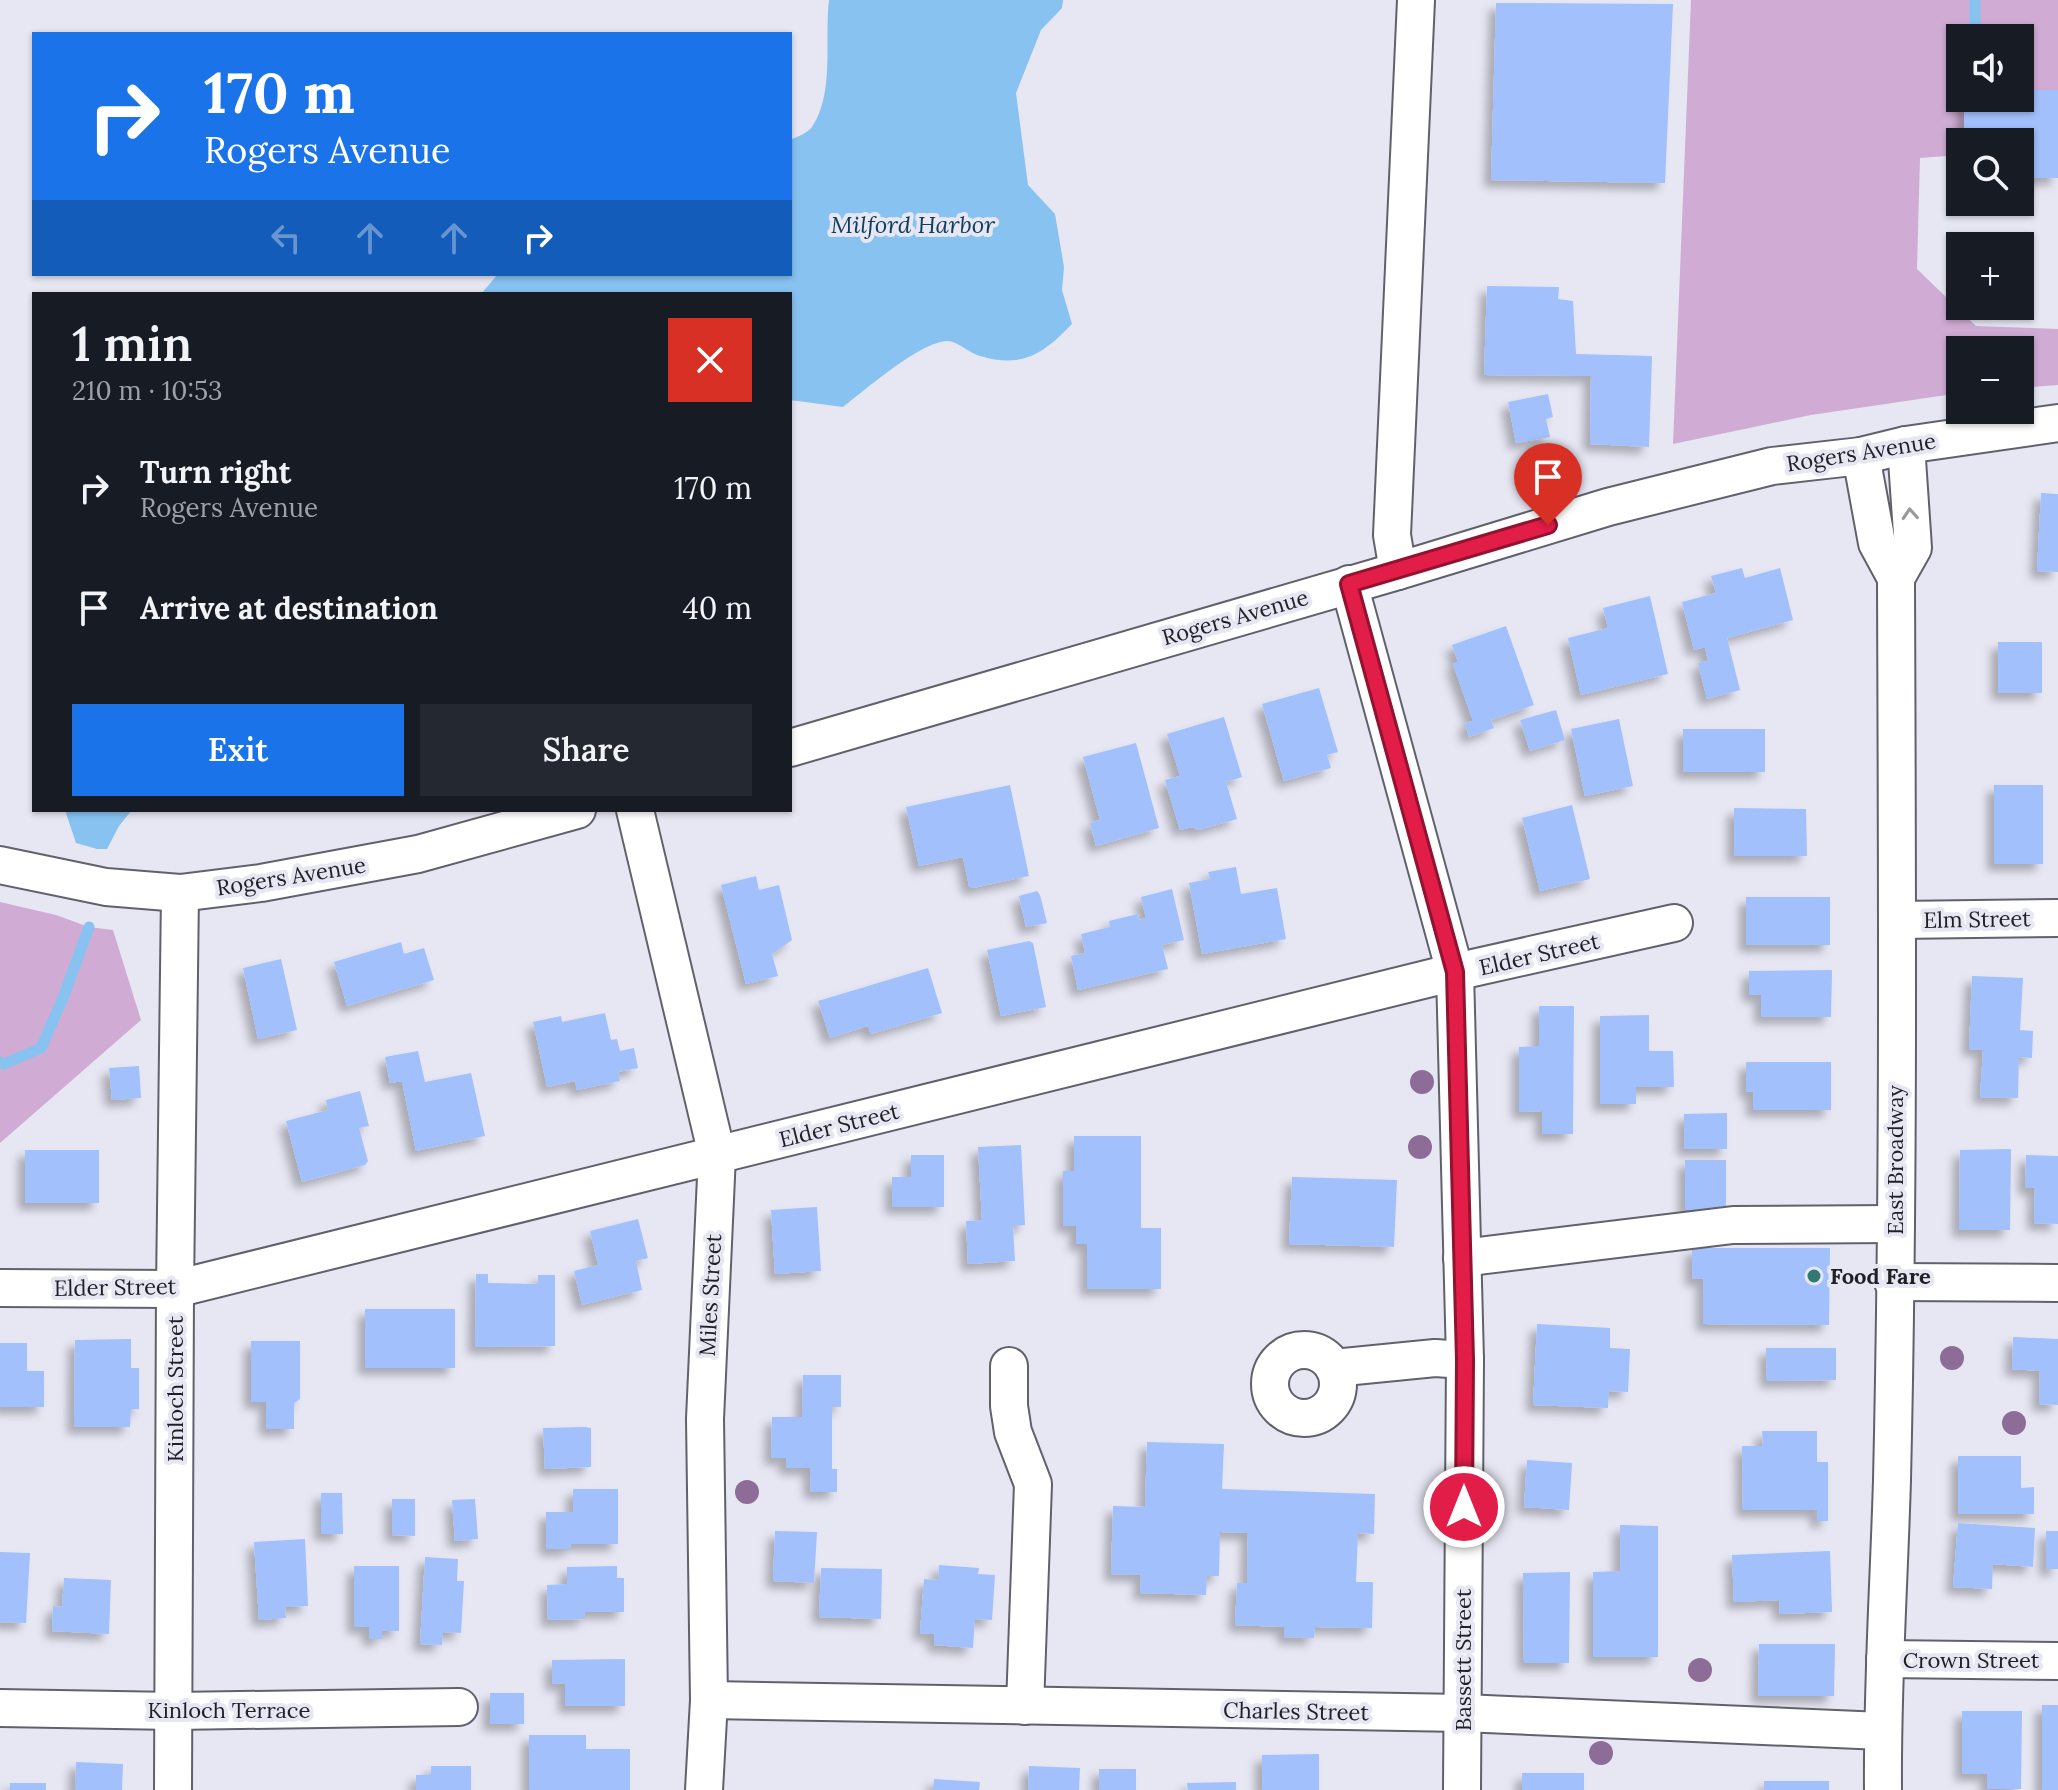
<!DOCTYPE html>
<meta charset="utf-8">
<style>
:root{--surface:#171b24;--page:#242831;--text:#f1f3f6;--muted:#9ea1a6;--accent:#1a73e8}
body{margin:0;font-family:Lora,serif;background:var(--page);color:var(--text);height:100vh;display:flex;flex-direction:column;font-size:30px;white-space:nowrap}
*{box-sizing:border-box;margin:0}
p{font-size:26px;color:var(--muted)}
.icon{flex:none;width:44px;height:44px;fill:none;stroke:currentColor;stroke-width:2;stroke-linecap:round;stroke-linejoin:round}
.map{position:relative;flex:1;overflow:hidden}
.panel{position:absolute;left:32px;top:292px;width:760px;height:520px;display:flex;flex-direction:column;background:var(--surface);border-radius:0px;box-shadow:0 2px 6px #0004}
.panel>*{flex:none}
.hud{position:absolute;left:32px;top:32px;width:760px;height:244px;border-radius:0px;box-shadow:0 2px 6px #0004;background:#1a73e8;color:#fff;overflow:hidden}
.fabs{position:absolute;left:1946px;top:24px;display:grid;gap:16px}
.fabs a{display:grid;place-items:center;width:88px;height:88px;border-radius:0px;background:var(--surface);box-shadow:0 2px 6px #0004;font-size:40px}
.pin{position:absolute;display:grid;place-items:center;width:68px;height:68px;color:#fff;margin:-82px -34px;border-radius:50% 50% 50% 0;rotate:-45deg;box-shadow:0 0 8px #0007}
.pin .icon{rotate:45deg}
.me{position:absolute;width:88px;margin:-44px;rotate:0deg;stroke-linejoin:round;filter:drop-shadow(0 0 6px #0008)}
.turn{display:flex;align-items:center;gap:28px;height:168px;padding:0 40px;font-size:36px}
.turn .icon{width:104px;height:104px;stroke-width:2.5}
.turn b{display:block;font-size:56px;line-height:68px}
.lanes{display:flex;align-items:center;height:76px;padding:0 40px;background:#0003;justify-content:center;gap:40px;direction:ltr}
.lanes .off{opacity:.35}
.round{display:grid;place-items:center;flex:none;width:84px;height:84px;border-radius:0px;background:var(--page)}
.head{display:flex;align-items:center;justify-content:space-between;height:136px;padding:0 40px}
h1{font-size:48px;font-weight:600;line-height:60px}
.button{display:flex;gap:16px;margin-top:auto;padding:16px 40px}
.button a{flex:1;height:92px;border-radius:0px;background:var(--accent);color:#fff;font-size:32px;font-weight:600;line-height:92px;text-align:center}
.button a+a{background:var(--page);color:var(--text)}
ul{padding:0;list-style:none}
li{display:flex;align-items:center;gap:24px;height:120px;padding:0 40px}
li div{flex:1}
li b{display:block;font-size:30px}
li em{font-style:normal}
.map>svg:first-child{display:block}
.green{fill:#d0acd5}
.water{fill:#88c2f1}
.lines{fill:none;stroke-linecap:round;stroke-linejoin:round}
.stream{stroke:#88c2f1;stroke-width:11}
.building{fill:#a2c0fc;filter:url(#shadow)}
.minor-casing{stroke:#61616c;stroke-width:40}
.minor{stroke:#fff;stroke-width:36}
.tree{fill:#8d6d97}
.oneway{stroke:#9a9a9c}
.route-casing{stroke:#92132f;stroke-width:20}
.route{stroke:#e11d48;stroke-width:14}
.poi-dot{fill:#327971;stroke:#e6e7f3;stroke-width:3}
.labels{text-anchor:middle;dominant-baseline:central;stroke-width:8;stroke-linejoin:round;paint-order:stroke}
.street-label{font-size:22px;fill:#1f1f24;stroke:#e6e7f3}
.poi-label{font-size:22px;font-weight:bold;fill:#1f1f24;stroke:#e6e7f3;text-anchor:start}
.water-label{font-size:24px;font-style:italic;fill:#113d5d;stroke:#e6e7f3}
</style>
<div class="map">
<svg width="2058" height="1790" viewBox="0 0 2058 1790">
<defs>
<filter id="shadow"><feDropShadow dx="-7" dy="7" stdDeviation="4" flood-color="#0004"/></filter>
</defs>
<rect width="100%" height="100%" fill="#e6e7f3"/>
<g class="green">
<polygon points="1691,0 2058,0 2058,90 2020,90 2020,38 1960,38 1960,98 1964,98 1964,142 1960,142 1960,155 1920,158 1917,269 1976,326 2058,329 2058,385 2020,388 2020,350 1960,350 1960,393 1811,415 1673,444"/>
<polygon points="0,902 56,915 89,927 113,930 141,1020 0,1143"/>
</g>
<g class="water">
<path d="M829,0h234l-1,8 -21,22 -25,63 12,92 27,29 9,53 -2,23 10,34c-28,29 -49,45 -92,32 -11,-3 -22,-15 -33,-15 -27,1 -82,49 -104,66l-53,-7v-106h-309l17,-20h292v-134c7,-3 17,-7 22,-13 23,-35 12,-87 17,-127z"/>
<polygon points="65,810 132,810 119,826 107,849 97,849 76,843"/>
</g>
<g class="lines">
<g class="stream">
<polyline points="1975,0 1975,38"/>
<polyline points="0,1062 4,1064 41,1048 63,998 89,927"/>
</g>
</g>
<g class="building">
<polygon points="1496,3 1673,4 1665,183 1491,180"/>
<polygon points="2020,90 2058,90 2058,178 2020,178 2020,142 1964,142 1964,98 2020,98"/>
<polygon points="1487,286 1559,287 1558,299 1573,301 1576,354 1652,356 1649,447 1590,444 1591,376 1484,375"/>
<polygon points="1548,394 1553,417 1546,419 1550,437 1516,443 1508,402"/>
<polygon points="2041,493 2058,494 2058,572 2037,571"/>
<polygon points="1742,568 1745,578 1780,568 1793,620 1727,638 1740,690 1707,699 1698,663 1708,661 1705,647 1694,650 1682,602 1716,593 1711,576"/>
<polygon points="1650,596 1668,674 1581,695 1568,638 1608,628 1603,608"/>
<polygon points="1506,626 1534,705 1491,720 1494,728 1469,737 1465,723 1473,721 1453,664 1458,662 1452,645"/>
<rect x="1998" y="642" width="44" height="51"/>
<polygon points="1319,688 1338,752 1327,755 1331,768 1284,781 1262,704"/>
<polygon points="1556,710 1565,740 1530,751 1520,720"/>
<polygon points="1224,717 1242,777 1226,782 1237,819 1198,830 1192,827 1180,830 1165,780 1180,776 1167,734"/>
<polygon points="1619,719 1633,786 1585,796 1571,729"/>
<rect x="1683" y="729" width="82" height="43"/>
<polygon points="1136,743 1159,828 1096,846 1090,823 1100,820 1083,757"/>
<polygon points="1010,785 1029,876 973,888 969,886 963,857 919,866 906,807"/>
<rect x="1994" y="785" width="49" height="79"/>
<polygon points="1572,805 1590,879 1540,891 1522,818"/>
<polygon points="1734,808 1806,809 1807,856 1734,856"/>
<polygon points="1236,867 1241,894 1277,888 1286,939 1202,954 1189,883 1210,879 1208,872"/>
<polygon points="756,876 759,890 779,885 792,940 772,954 778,976 746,984 721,885"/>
<polygon points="1172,889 1184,940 1162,945 1168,969 1078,990 1071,956 1085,953 1081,934 1110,927 1109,921 1138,914 1139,920 1146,918 1141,897"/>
<polygon points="1037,891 1040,895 1047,923 1026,927 1019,896"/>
<rect x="1746" y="897" width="84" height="48"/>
<polygon points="1029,941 1033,943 1046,1007 1001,1016 987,950"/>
<polygon points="401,942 404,954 424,948 434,980 347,1006 334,962"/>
<polygon points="281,959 297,1030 258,1039 243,968"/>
<polygon points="928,968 942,1013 871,1034 868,1026 830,1038 818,1001"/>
<polygon points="1832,970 1831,1017 1761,1017 1761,995 1749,995 1749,971"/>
<polygon points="1972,976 2023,978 2020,1030 2033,1031 2032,1058 2019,1057 2018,1098 1980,1097 1983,1050 1969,1049"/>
<polygon points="1539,1006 1574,1006 1573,1134 1542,1134 1542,1111 1519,1112 1519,1047 1539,1046"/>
<polygon points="605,1013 611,1040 617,1039 620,1051 634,1048 638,1068 618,1072 620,1081 577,1090 575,1081 547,1087 533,1022 561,1016 562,1022"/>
<polygon points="1649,1015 1649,1051 1673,1051 1674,1087 1636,1087 1636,1104 1600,1104 1600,1016"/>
<polygon points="418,1051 425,1082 471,1073 485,1136 416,1151 402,1081 390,1083 385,1057"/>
<polygon points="1746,1062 1831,1062 1831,1110 1753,1110 1753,1091 1746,1092"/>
<polygon points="139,1066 141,1098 112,1100 109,1068"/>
<polygon points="360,1091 369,1126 359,1128 368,1161 365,1165 302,1182 286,1121 328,1110 326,1100"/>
<polygon points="1727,1113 1727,1149 1684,1149 1684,1114"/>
<polygon points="1074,1136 1141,1136 1141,1228 1161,1228 1161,1289 1087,1289 1087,1244 1076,1244 1076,1226 1063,1226 1063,1171 1074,1171"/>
<polygon points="1021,1145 1025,1225 1013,1226 1015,1261 968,1264 966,1221 982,1220 978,1147"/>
<polygon points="2011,1149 2010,1230 1959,1230 1960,1150"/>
<rect x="25" y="1150" width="74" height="53"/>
<polygon points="911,1155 944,1155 944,1207 892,1207 892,1177 911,1177"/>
<polygon points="2026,1155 2058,1156 2058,1224 2034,1223 2035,1188 2025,1188"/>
<rect x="1685" y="1160" width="41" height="50"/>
<polygon points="1292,1177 1397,1180 1394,1247 1289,1244"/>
<polygon points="817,1207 821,1271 775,1274 771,1210"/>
<polygon points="638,1219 648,1258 636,1261 642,1290 582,1305 574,1271 598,1265 590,1231"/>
<polygon points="1692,1248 1830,1248 1829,1325 1703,1324 1703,1279 1692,1279"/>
<polygon points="476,1274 488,1274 488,1283 538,1284 538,1275 555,1275 555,1346 475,1347"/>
<rect x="365" y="1309" width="90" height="59"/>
<polygon points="1537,1324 1610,1328 1610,1348 1630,1349 1628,1392 1609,1391 1608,1408 1533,1405"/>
<polygon points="2013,1337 2058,1339 2058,1405 2039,1404 2040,1371 2012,1369"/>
<polygon points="131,1339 131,1368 139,1368 139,1409 131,1409 130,1427 74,1427 75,1340"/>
<polygon points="251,1341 300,1341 300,1399 294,1403 294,1429 266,1429 266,1402 251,1402"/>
<polygon points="0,1343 27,1343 27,1371 44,1371 44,1407 0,1407"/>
<polygon points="1766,1348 1836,1348 1836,1380 1767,1381"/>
<polygon points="803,1375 841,1375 841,1407 832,1407 832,1469 837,1469 837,1492 811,1492 810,1468 786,1468 786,1458 771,1458 772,1417 802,1417"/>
<polygon points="585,1427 591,1428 591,1467 545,1469 543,1428"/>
<polygon points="1762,1431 1817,1431 1817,1462 1828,1462 1828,1521 1817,1521 1817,1510 1743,1510 1742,1446 1763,1446"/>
<polygon points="1147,1442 1224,1444 1222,1489 1375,1494 1374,1534 1358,1533 1356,1582 1373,1582 1372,1628 1315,1627 1314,1638 1284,1637 1284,1627 1235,1625 1237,1583 1247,1583 1248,1533 1220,1532 1219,1576 1207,1576 1206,1595 1140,1593 1141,1575 1111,1574 1113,1506 1145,1507"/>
<polygon points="1958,1456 2021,1456 2021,1488 2034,1487 2034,1514 1958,1514"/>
<polygon points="1527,1460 1572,1463 1569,1510 1524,1507"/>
<polygon points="573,1489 618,1489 618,1544 570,1544 571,1549 546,1549 546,1512 573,1512"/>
<polygon points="321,1493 342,1493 343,1534 321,1534"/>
<polygon points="392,1499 415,1499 415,1536 392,1535"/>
<polygon points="475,1499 478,1539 455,1541 452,1500"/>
<polygon points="1958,1523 2035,1528 2033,1567 1993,1564 1992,1589 1953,1587"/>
<polygon points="1620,1525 1658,1526 1658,1657 1593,1657 1593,1572 1620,1571"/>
<polygon points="775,1531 817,1532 814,1583 773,1581"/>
<rect x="2046" y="1531" width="12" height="38"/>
<polygon points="305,1539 308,1606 285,1607 286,1618 259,1620 254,1542"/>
<polygon points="1830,1551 1832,1612 1780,1614 1779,1600 1734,1602 1732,1555"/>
<polygon points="0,1552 30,1553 26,1623 0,1622"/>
<polygon points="425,1557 458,1559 457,1581 464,1581 461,1633 443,1632 442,1645 420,1644"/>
<polygon points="939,1565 979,1568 978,1574 995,1575 992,1620 975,1619 973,1648 934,1645 934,1634 920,1633 924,1579 938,1580"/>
<polygon points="354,1566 399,1566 399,1631 382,1631 382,1639 369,1639 369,1627 354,1627"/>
<polygon points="617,1566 617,1578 624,1578 624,1612 585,1612 585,1619 548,1620 547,1585 567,1584 567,1567"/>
<polygon points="821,1568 882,1569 881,1619 819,1617"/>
<polygon points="1570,1572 1569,1663 1524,1663 1523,1573"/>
<polygon points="64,1578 111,1580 109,1634 52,1631 53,1606 62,1607"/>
<polygon points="1759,1644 1835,1644 1834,1696 1758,1696"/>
<polygon points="625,1659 625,1706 565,1706 565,1683 552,1684 552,1660"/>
<rect x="490" y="1693" width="34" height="31"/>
<rect x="2042" y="1705" width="16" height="85"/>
<polygon points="1962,1711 2022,1711 2021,1789 1987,1789 1987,1774 1962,1774"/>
<polygon points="529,1735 586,1735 586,1749 630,1749 630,1790 529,1790"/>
<polygon points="1319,1754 1319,1790 1262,1790 1262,1755"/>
<polygon points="76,1762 123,1764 122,1790 75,1790"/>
<polygon points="431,1766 471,1766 471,1790 416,1790 416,1775 431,1775"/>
<polygon points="1029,1766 1080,1768 1079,1790 1028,1790"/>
<rect x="1099" y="1769" width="37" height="21"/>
<rect x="1522" y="1773" width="62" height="17"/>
<polygon points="934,1779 980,1782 979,1790 933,1790"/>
<rect x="1764" y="1781" width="65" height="9"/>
<polygon points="1236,1782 1236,1790 1188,1790 1187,1783"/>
<rect x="10" y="1783" width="36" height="7"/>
</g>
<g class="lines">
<g class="minor-casing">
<g id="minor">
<polyline points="1861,456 1877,543 1896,578"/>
<polyline points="1398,571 1392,535 1416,0"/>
<polyline points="1349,584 1455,972 1465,1360 1462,1790"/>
<polyline points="790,748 1398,571 1608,507 1772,466 1861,456 1906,445 2058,423"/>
<polyline points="635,810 717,1155 705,1419 709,1700 704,1790"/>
<polyline points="0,865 106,887 180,893 261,883 418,854 577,810"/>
<polyline points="1897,920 2058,918"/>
<polyline points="1462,1258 1733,1225 1895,1224"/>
<polyline points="1893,1282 2058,1283"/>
<polyline points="0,1288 175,1289 1455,972 1674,923"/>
<circle cx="1304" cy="1384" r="34"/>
<polyline points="1009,1366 1009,1406 1013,1432 1033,1484 1025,1706"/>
<polyline points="1334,1368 1435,1358 1465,1360"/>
<polyline points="1885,1659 2058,1661"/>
<polyline points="709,1700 1463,1713 1882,1731"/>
<polyline points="0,1708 174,1711 459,1707"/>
<polyline points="173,1790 175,1289 180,893"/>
<path d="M1883,1790c-1,-104 6,-207 9,-310 7,-301 5,-601 4,-902l17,-30 -7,-103"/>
</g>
</g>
<use href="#minor" class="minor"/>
</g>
<g class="tree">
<circle cx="1422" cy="1082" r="12"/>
<circle cx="1420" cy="1147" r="12"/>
<circle cx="1952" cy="1358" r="12"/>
<circle cx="2014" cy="1423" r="12"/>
<circle cx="747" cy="1492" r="12"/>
<circle cx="1700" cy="1670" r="12"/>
<circle cx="1601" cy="1753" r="12"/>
</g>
<defs><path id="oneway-chevron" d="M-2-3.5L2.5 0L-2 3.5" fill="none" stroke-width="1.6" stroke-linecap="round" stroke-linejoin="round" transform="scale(2)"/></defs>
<use class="oneway" href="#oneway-chevron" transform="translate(1910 514) rotate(-94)"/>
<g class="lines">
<g class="route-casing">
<polyline id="route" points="1464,1507 1465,1360 1455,972 1349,584 1548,525"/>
</g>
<use href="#route" class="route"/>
</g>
<circle class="poi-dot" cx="1814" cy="1276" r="8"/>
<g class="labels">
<g class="street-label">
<text transform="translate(1861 452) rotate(-9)">Rogers Avenue</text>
<text transform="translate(1235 617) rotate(-16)">Rogers Avenue</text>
<text transform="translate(291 876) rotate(-9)">Rogers Avenue</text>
<text transform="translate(1977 919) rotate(-1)">Elm Street</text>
<text transform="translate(1539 954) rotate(-13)">Elder Street</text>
<text transform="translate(839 1125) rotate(-14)">Elder Street</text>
<text transform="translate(1895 1160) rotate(-90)">East Broadway</text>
<text transform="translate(115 1287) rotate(-1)">Elder Street</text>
<text transform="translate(710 1295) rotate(-87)">Miles Street</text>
<text transform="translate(175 1389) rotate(-90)">Kinloch Street</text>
<text transform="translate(1463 1660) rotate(-90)">Bassett Street</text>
<text x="1971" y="1660">Crown Street</text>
<text x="229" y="1710">Kinloch Terrace</text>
<text transform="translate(1296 1711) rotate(1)">Charles Street</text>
</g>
<g class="poi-label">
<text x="1830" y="1276">Food Fare</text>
</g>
<g class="water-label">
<text x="913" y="224">Milford Harbor</text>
</g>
</g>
</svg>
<div class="fabs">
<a><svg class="icon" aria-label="sound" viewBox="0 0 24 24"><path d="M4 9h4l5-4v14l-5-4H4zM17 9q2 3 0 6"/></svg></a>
<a><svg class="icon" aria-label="search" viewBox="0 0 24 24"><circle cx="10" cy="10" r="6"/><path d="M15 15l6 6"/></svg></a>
<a>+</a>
<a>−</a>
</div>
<div class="pin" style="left:1548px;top:525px;background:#d93025"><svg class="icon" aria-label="arrive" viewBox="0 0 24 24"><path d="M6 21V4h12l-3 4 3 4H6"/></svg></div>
<svg class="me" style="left:1464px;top:1507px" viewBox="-20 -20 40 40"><circle r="17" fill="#e11d48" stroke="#fff" stroke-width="3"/><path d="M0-11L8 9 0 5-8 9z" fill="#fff"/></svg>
<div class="hud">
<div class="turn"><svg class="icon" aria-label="right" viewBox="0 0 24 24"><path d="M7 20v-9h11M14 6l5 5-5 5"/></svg><div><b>170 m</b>Rogers Avenue</div></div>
<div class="lanes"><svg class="icon off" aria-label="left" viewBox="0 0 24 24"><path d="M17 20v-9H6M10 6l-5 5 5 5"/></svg><svg class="icon off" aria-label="ahead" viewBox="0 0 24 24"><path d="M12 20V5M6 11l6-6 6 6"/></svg><svg class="icon off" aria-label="ahead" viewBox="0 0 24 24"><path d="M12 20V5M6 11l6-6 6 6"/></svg><svg class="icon" aria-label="right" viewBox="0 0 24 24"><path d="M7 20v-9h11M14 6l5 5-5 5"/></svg></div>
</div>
<section class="panel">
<div class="head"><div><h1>1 min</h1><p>210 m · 10:53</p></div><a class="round" style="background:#d93025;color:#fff"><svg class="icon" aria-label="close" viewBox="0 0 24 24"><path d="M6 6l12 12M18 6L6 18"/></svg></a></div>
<ul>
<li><svg class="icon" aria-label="right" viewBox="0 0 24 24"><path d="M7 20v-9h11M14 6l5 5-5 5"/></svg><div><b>Turn right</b><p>Rogers Avenue</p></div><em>170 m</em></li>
<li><svg class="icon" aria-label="arrive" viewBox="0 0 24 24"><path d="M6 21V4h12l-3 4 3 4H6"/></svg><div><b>Arrive at destination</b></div><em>40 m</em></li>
</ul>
<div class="button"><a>Exit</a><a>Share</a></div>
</section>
</div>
